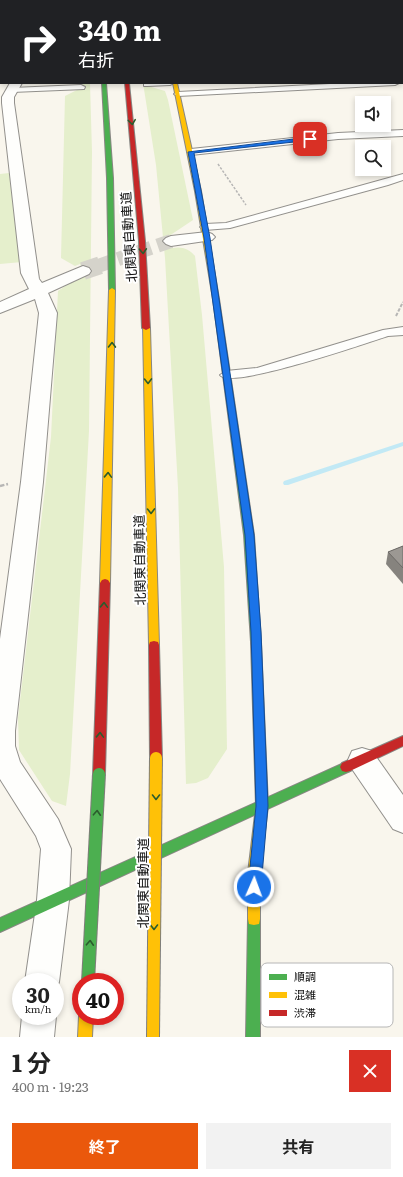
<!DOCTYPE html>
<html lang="ja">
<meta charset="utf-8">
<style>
:root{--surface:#fff;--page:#f2f2f2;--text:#222;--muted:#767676;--accent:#ea580c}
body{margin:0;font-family:Literata,"Noto Sans JP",serif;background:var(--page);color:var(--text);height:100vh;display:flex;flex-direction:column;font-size:15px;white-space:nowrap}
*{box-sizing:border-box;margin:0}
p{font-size:13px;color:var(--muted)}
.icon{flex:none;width:22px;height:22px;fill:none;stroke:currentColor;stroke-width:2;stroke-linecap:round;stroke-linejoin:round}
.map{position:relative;height:1037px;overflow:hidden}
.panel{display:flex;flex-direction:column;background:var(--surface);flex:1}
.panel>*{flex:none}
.hud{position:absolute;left:0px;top:0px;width:403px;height:84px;box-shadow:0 2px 6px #0003;background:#202124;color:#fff;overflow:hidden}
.fabs{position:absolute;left:355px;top:96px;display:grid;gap:8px}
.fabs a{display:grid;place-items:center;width:36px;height:36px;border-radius:0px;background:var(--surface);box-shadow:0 2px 6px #0003;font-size:20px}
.speed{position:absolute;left:12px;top:973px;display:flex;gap:8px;font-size:20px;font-weight:700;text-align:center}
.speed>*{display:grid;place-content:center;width:52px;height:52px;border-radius:50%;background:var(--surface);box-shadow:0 2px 6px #0003;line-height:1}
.speed small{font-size:10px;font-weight:400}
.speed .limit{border:6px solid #d22;background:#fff;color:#111}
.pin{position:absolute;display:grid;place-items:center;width:34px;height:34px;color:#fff;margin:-17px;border-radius:8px;box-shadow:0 2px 6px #0006}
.me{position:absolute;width:44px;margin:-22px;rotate:2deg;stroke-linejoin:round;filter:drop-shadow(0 0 3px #0008)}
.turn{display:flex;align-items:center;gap:14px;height:84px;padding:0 12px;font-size:18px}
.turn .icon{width:52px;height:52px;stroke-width:2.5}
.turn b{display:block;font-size:28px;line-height:34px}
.round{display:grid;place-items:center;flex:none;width:42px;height:42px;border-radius:0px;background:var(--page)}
.headline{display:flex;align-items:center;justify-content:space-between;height:68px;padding:0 12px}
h1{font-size:24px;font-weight:700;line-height:30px}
.primary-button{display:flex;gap:8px;margin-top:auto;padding:8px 12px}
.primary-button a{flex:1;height:46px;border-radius:0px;background:var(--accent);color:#fff;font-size:16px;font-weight:700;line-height:46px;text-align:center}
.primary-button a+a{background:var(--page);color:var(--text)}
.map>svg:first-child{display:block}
.green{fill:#e5efcc}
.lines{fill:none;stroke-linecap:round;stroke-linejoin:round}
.stream{fill:#c2e9f5;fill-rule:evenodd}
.street-tunnel-far1{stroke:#d5d3cb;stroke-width:14;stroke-dasharray:14 7;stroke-linecap:butt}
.street-tunnel{stroke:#d5d3cb;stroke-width:18;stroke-dasharray:18 9;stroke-linecap:butt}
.lane-casing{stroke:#92908c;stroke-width:2}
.street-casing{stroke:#92908c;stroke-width:2}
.fast-casing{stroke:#888783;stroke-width:2}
.slow-casing{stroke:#888783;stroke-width:2}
.jam-casing{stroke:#888783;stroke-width:2}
.path-far2{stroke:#b7b6b5;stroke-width:1.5;stroke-dasharray:2.5 1.5;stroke-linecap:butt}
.path-far1{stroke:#b7b6b5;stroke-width:2;stroke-dasharray:3.5 1.5;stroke-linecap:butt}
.path{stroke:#b7b6b5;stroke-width:2.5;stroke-dasharray:4.5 2;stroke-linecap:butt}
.lane{fill:#fefefc;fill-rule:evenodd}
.street{fill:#fefefc;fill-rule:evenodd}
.fast{fill:#4caf50;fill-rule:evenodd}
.slow{fill:#ffc107;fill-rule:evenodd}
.jam{fill:#c62828;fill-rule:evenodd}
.fast-bridge-casing{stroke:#7f7e7a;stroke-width:14;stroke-linecap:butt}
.slow-bridge-casing{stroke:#7f7e7a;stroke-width:14;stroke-linecap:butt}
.fast-bridge{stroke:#4caf50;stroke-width:12}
.slow-bridge{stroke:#ffc107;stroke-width:12}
.wall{fill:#86837e}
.building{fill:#9c9893;stroke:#6d6a67}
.oneway{stroke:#2b5c2d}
.route{fill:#1a73e8;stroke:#114b97}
.labels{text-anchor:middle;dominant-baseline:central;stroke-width:4;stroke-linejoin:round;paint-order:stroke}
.street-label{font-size:13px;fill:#0a0a0a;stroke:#fff}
.key{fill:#fff;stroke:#b6b6b6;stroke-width:1}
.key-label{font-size:11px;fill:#0a0a0a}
</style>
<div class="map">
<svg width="403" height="1037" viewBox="0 0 403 1037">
<rect width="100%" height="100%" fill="#f9f6ed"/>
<g class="green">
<polygon points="78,83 90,83 92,152 89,431 70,774 66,806 52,801 19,750 18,718 51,437 58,291 77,278 85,276 80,264 75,266 61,258 65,96 81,88 82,84"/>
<path d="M143,83h4l1,3 17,5 3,9 25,120 -24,16 4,12c8,-2 17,1 22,8l7,59 22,252 3,182 -19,29 -12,5 -10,1 -8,-296 -13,-230 -9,-93z"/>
<polygon points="9,173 22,262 0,264 0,174"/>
</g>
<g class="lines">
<polygon class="stream" points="403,442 403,446 288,485 284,485 283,483 284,481"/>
<polyline class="street-tunnel-far1" points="98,266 171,241"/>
<polyline class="street-tunnel" points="83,271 101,265"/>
<g class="lane-casing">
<g id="lane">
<rect x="173" y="0" width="7" height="1"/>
<polygon points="144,83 174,83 170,85 147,86 144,86"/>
<polygon points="349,83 399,83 395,85 178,96 174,94 178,92"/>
<polygon points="81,85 85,87 84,89 12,92 8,90 12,88"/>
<polygon points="403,130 403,136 338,139 191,155 187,152 191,149 338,133"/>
<polygon points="403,174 403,180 388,185 230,228 205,230 200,227 205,224 226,223"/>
<path d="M403,327v8l-15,1c-21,7 -158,54 -168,39l6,-4 31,-3 126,-38z"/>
</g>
</g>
<g class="street-casing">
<g id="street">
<rect x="49" y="0" width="10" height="1"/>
<polygon points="10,83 22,83 14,97 14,103 39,279 42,283 83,266 89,268 91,271 89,274 48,293 57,313 43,482 15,731 15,746 20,762 58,819 71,849 69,900 59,982 55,991 55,982 25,982 37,900 41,849 36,836 0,779 0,639 21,482 39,313 35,299 0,313 0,302 29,289 21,273 2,103 2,97"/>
<polygon points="207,232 212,234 215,237 212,240 171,246 166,244 163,241 166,238 171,236"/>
<polygon points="362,748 372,751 403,795 403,833 393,829 352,769 348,760 352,751"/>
<polygon points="55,1014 56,1016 54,1037 20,1037 22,1016 55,1016"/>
</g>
</g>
<g class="fast-casing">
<g id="fast">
<rect x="93" y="0" width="4" height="1"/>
<polygon points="102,83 106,83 113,178 115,290 112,292 109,290 107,178"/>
<polygon points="216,297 219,299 254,535 261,642 260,645 256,646 252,645 251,642 244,535 213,299"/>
<polygon points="346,762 350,763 352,767 350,771 0,932 0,918"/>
<polygon points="254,913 259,914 260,919 260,1037 246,1037 248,919 249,914"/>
</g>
</g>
<g class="slow-casing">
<g id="slow">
<polygon points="148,0 152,0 153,1 149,1"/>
<polygon points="173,83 177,83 201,191 219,299 216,301 213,299 195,191"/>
<polygon points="112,288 115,290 110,583 108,586 102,586 100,583 109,290"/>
<polygon points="143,326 146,326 150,328 159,645 158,648 154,649 150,648 149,645"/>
<polygon points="256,638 260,639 261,642 268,806 260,873 260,919 259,924 254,925 249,924 248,919 248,873 256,806 251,642 252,639"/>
<polygon points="81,1011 81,1016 93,1016 92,1037 78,1037 79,1016"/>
</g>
</g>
<g class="jam-casing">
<g id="jam">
<rect x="111" y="0" width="4" height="1"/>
<polygon points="125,83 129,83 145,241 150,328 146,330 142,328 139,241"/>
<polygon points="105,579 108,580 110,583 105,774 103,778 99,779 95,778 93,774 100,583 102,580"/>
<polygon points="154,641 158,642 159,645 162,758 160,762 156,763 152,762 150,758 149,645 150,642"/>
<polygon points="403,736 403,746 350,771 346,772 342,771 340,767 342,763"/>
</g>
</g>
<polyline class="path-far2" points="218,164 246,205"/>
<polyline class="path-far1" points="396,316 403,302"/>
<polyline class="path" points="0,486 8,484"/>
<use href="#lane" class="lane"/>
<use href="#street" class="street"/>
<use href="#fast" class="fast"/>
<use href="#slow" class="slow"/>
<use href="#jam" class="jam"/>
<g class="fast-bridge-casing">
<polyline id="fast-bridge" points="88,982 99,774"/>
</g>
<g class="slow-bridge-casing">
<polyline id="slow-bridge" points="153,1037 156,758"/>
</g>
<use href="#fast-bridge" class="fast-bridge"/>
<use href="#slow-bridge" class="slow-bridge"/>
</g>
<polygon class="wall" points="403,546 403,584 386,564 388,552"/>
<polygon class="building" points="403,546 403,568 388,552"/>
<defs><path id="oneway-chevron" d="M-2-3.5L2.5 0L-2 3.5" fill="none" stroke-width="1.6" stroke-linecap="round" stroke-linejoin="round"/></defs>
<g class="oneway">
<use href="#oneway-chevron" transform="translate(132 122) rotate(83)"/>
<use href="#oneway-chevron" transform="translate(143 251) rotate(87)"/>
<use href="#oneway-chevron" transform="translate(112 345) rotate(-89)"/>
<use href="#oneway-chevron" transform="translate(148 381) rotate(89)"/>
<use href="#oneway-chevron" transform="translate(108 475) rotate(-88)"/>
<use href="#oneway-chevron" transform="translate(151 511) rotate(89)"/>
<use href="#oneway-chevron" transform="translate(104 605) rotate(-88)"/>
<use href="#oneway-chevron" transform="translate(100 735) rotate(-88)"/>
<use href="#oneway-chevron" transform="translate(156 797) rotate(90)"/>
<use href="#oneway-chevron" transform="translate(97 813) rotate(-87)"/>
<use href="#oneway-chevron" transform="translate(154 927) rotate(90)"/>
<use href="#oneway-chevron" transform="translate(90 943) rotate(-87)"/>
</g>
<polygon class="route" points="310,137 312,140 194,153 210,238 254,535 261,632 268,806 261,887 259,892 254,893 250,892 248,887 256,806 251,632 245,535 204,238 188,152"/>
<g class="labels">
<g class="street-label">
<text transform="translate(128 237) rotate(-94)">北関東自動車道</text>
<text transform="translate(139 560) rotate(-91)">北関東自動車道</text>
<text transform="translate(142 883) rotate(-90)">北関東自動車道</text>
</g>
</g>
<rect x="261" y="963" width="132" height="64" rx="6" class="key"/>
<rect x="269" y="974" width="18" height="6" fill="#4caf50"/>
<rect x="269" y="992" width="18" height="6" fill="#ffc107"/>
<rect x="269" y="1010" width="18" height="6" fill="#c62828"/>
<g class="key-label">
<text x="294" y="981">順調</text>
<text x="294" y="999">混雑</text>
<text x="294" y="1017">渋滞</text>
</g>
</svg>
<div class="fabs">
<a><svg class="icon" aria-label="sound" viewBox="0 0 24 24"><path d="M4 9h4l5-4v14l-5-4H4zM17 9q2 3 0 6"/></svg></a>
<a><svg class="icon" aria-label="search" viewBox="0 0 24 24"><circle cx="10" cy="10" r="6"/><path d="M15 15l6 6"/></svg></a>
</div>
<div class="speed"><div>30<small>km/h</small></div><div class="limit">40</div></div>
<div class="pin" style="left:310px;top:139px;background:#d93025"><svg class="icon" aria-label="arrive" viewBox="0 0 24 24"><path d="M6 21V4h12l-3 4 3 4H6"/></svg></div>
<svg class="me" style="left:254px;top:887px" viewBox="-20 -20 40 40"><circle r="17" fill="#1a73e8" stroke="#fff" stroke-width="3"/><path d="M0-11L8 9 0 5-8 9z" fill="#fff"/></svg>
<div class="hud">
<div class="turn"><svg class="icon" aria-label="right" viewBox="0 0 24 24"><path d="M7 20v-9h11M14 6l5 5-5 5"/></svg><div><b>340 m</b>右折</div></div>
</div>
</div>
<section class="panel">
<div class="headline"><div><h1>1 分</h1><p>400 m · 19:23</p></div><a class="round" style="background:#d93025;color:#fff"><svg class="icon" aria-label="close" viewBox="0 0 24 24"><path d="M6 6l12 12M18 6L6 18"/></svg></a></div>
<div class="primary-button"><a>終了</a><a>共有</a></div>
</section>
